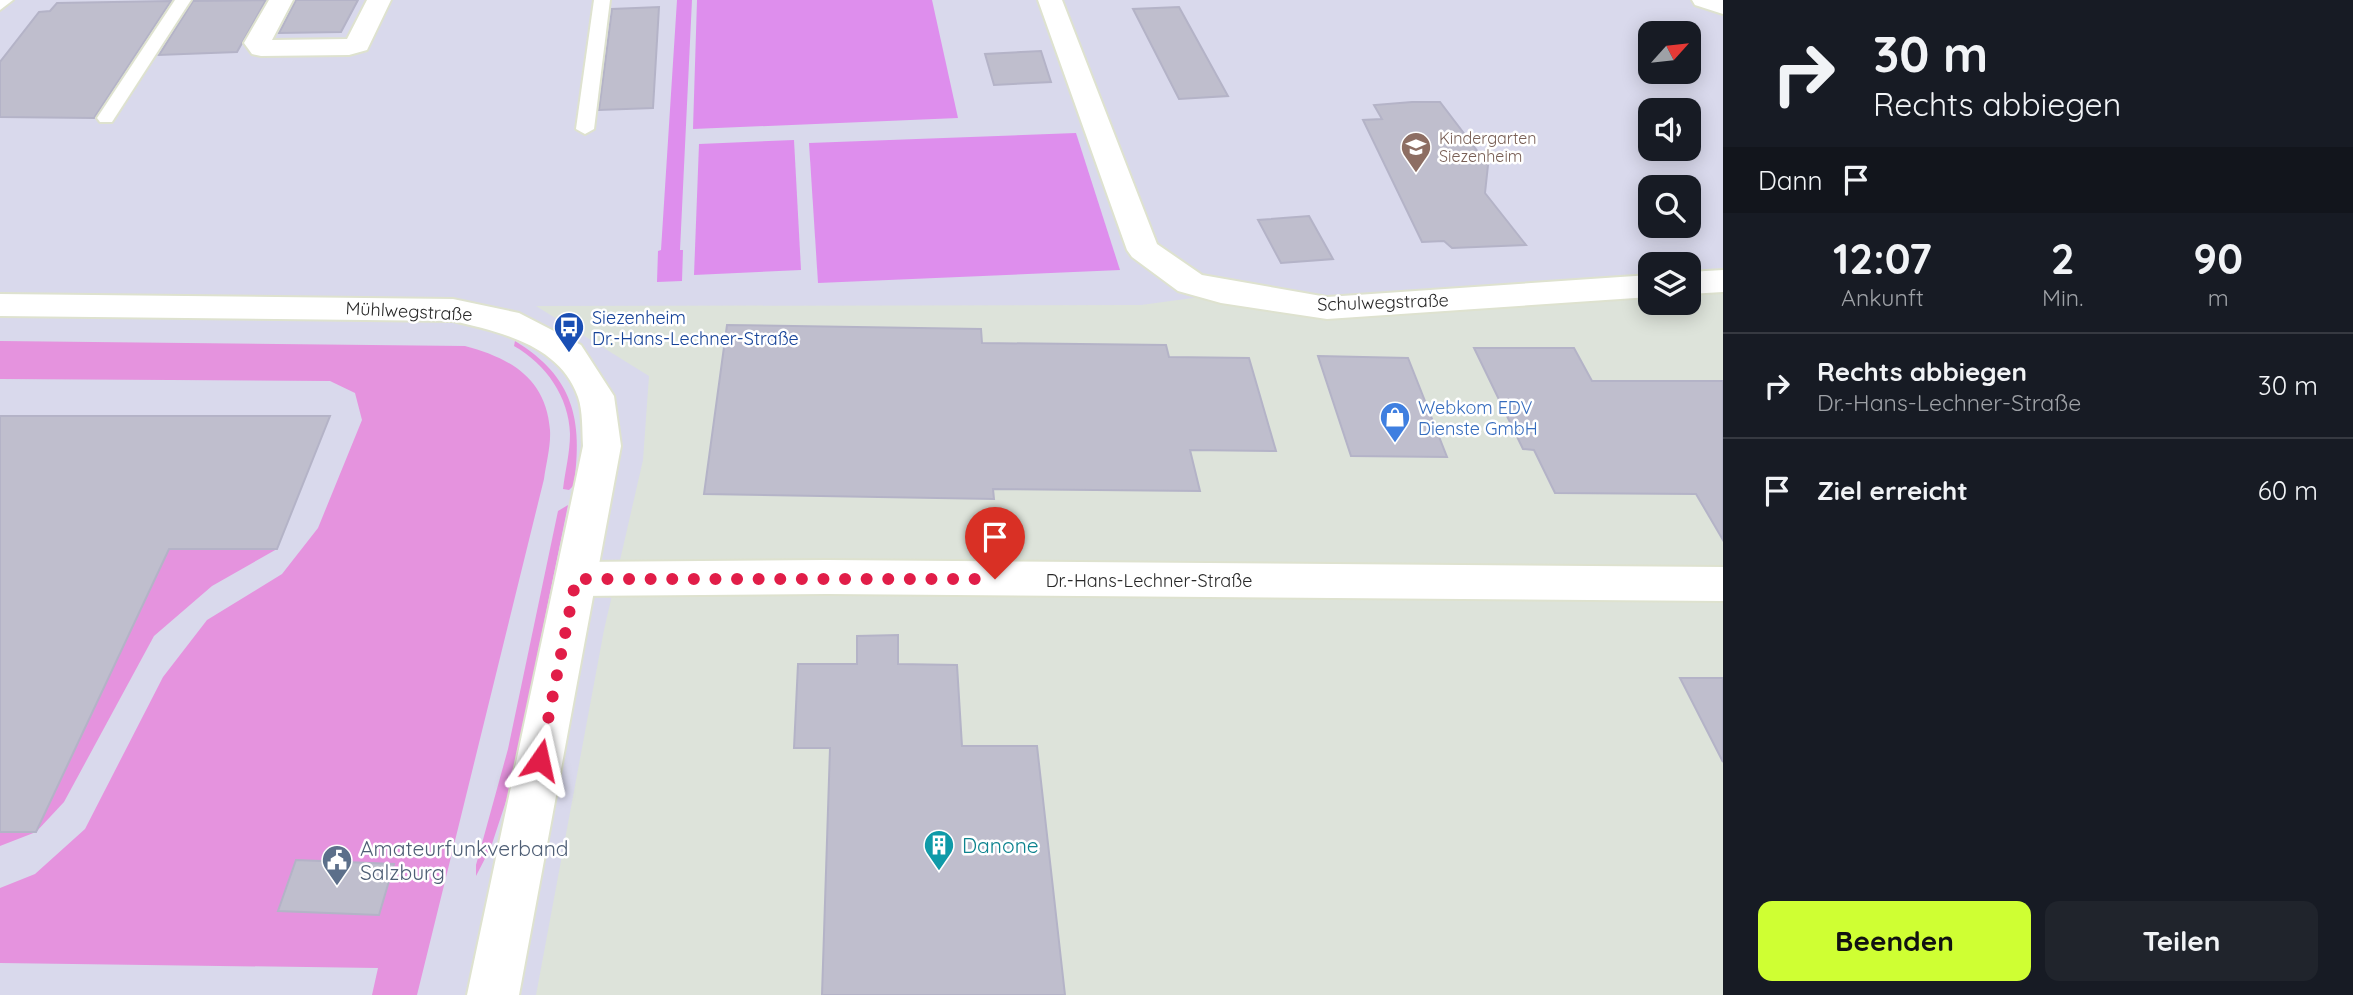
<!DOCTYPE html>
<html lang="de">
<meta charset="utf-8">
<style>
:root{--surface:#171b24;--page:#20242c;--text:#f1f3f6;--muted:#9ea1a6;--line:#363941;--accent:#cfff33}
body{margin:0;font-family:Quicksand,sans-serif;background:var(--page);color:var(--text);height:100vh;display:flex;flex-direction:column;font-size:26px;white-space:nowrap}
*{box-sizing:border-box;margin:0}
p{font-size:23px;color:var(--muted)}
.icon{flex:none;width:38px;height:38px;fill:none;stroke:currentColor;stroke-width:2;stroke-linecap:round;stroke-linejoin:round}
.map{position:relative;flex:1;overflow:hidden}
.panel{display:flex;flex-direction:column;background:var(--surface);width:630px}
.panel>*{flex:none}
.guide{background:#171b24;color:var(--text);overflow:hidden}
.needle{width:46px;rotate:63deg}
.tools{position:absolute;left:1638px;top:21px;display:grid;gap:14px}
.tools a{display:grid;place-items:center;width:63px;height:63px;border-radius:14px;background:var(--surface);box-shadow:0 4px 18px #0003;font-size:35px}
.pin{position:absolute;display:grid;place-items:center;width:60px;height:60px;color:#fff;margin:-72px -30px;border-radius:50% 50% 50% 0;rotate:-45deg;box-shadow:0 0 7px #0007}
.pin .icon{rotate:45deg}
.me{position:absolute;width:77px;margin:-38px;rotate:11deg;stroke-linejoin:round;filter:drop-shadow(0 0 5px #0008)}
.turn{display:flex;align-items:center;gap:24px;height:147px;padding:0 35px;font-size:32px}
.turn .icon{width:91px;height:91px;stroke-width:2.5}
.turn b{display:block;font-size:49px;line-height:60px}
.then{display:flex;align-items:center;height:66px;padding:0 35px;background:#0003;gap:14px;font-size:26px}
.eta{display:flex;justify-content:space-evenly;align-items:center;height:119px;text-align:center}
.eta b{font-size:42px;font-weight:700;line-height:49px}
.cta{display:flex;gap:14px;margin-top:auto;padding:14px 35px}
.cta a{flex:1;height:80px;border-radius:14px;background:var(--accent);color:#111;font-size:28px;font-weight:700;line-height:80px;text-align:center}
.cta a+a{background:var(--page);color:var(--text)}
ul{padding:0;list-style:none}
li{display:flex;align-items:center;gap:21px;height:105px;padding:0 35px;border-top:2px solid var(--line)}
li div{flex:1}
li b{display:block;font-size:26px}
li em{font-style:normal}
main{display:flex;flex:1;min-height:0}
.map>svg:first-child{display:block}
.industrial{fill:#dde3da}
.green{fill:#e593de}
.pitch{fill:#de8eed}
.building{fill:#bfbecd;stroke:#b4b3c7;stroke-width:2}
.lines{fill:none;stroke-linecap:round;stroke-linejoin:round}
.lane-casing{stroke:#dee2cf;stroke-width:4}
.street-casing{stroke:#dee2cf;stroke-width:4}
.secondary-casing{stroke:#dee2cf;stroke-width:4}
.lane{fill:#fff;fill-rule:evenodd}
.street{fill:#fff;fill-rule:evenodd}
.secondary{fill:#fff;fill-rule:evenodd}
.route{stroke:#e11d48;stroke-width:12;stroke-dasharray:0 21.6}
.labels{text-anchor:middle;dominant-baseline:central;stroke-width:5;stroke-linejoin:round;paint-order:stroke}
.far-education-label{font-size:16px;fill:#785e54;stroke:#fff;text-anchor:start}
.street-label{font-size:18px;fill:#282828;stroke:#fff}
.transit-label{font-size:18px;fill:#164399;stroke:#fff;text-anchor:start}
.shop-label{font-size:18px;fill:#366cbe;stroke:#fff;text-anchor:start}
.near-culture-label{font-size:21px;fill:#0d838f;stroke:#fff;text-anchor:start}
.near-service-label{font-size:21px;fill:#4e5e75;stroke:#fff;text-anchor:start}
</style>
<main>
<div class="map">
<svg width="1723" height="995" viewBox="0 0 1723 995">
<rect width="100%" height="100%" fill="#d9d9ec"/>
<polygon class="industrial" points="1723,293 1723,995 536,995 604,630 643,460 649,376 536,306 1141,305 1200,297 1316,318 1650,299 1650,303 1689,303 1689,296"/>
<g class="green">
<path d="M0,341l465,5c45,12 81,32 85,84 1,16 -4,34 -6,49l-127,516h-45l6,-27 -378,-5v-75l35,-14 50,-45 78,-152 44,-57 75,-46 36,-46 44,-108 -7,-27 -25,-12 -330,-2z"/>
<path d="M515,341c59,36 68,79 59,144l-5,5 -6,-1c2,-18 7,-36 7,-55 -1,-37 -24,-70 -56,-88z"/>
<polygon points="568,505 510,789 491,847 476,876 476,865 508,749 558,511"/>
<polygon points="169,549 277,549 212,586 154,636 64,802 36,832 0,846 0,832 36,832"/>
</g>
<g class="pitch">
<polygon points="677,0 692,0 680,250 683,250 682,281 657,282 658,251 661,250"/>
<polygon points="697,0 932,0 958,118 693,129"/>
<polygon points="1076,133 1120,270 818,283 809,143"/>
<polygon points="794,140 801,270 694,275 699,144"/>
</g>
<g class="building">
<polygon points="266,0 237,52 159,55 193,1"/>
<polygon points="296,0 358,0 341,32 279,33"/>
<polygon points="171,1 94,118 0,117 0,62 39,12 50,11 57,3"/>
<polygon points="659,7 653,108 599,110 612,9"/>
<polygon points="1179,7 1228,96 1179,99 1133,9"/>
<polygon points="1041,51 1051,82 994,85 985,54"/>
<polygon points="1412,102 1440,102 1488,165 1485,193 1526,245 1452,248 1444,241 1422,242 1363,120 1382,119 1374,105"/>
<polygon points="1309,216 1333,259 1281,263 1258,220"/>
<polygon points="727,325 981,329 982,343 1166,345 1169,357 1249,358 1276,451 1190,450 1200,491 993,489 994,499 704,494"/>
<polygon points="1474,348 1574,348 1592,381 1723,381 1723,540 1696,494 1555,493 1534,450 1523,449"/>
<polygon points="1318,356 1408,358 1447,457 1351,456"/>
<polygon points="0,416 330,416 277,549 169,549 36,832 0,832"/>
<polygon points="898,635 898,664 957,665 962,746 1037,746 1065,995 822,995 830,748 794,748 798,664 857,664 857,636"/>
<polygon points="1680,678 1723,678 1723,762"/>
<polygon points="296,860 394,864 379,915 278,911"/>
</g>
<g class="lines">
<g class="lane-casing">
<g id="lane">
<polygon points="0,0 13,0 0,10"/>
<polygon points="175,0 191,0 112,122 100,122 97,118"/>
<polygon points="594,0 610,0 594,129 585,134 576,129"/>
</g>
</g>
<g class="street-casing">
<g id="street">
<polygon points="269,0 293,0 272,40 347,39 367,0 391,0 367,50 349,55 261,56 252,54 244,43"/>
<polygon points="1038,0 1062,0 1157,244 1202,275 1327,297 1650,275 1650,297 1327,319 1221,303 1178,291 1132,257 1127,250"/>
<polygon points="1692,0 1723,0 1723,14 1695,5"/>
<polygon points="1723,270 1723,292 1689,294 1689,272"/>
<polygon points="827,560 1723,567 1723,601 827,594 576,596 562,591 556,579 562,567 576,562"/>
</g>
</g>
<g class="secondary-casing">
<path id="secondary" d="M0,294l453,5 66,14 62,32 33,51 7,50 -102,549h-52l116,-549c-1,-15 0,-35 -5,-49 -18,-52 -78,-65 -125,-76l-453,-5z"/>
</g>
<use href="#lane" class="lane"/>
<use href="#street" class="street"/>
<use href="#secondary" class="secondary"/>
</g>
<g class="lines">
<polyline class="route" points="540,760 576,579 995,579"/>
</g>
<defs>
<g id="school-pin" transform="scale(1.575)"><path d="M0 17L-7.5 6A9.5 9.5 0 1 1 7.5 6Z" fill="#8d6e63" stroke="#fff"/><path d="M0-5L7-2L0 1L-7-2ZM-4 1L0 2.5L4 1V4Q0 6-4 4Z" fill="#fff"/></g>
<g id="bus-pin" transform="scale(1.575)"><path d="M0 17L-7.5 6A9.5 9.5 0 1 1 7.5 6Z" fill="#1a4fb4" stroke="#fff"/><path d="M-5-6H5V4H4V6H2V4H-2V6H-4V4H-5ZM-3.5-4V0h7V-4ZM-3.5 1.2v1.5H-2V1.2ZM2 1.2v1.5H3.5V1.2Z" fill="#fff"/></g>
<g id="shop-pin" transform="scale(1.575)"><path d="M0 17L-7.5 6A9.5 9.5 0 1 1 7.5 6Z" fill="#3f7fe0" stroke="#fff"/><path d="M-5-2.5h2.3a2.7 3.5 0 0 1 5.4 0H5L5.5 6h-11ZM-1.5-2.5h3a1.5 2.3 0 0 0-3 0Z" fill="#fff"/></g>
<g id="building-pin" transform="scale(1.575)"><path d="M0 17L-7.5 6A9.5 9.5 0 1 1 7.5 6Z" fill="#0f9aa8" stroke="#fff"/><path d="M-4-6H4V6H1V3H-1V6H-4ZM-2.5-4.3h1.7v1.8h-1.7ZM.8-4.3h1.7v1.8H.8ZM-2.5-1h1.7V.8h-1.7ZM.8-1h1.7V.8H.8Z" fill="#fff"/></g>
<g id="civic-pin" transform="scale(1.575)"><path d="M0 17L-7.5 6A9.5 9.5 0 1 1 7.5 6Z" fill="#5c6f8a" stroke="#fff"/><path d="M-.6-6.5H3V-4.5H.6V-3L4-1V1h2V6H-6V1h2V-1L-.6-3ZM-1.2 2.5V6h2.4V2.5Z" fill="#fff"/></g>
</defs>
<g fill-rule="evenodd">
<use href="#school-pin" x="1416" y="147"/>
<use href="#bus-pin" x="569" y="327"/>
<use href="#shop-pin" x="1395" y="417"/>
<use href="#building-pin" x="939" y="845"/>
<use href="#civic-pin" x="337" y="860"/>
</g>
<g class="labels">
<g class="far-education-label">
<text x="1439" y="138">Kindergarten<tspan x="1439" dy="18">Siezenheim</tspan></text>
</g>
<g class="street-label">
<text transform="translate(1383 302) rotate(-2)">Schulwegstraße</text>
<text transform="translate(409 311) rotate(3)">Mühlwegstraße</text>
<text x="1149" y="580">Dr.-Hans-Lechner-Straße</text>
</g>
<g class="transit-label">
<text x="592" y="317">Siezenheim<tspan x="592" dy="21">Dr.-Hans-Lechner-Straße</tspan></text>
</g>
<g class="shop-label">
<text x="1418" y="407">Webkom EDV<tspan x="1418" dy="21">Dienste GmbH</tspan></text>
</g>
<g class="near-culture-label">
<text x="962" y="845">Danone</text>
</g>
<g class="near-service-label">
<text x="360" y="848">Amateurfunkverband<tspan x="360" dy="24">Salzburg</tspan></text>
</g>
</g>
</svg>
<div class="tools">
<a><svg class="needle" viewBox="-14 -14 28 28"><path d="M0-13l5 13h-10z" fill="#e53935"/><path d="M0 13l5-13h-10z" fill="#9ea1a6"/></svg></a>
<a><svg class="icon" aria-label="sound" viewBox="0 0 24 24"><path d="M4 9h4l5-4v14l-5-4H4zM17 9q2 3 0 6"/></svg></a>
<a><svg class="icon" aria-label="search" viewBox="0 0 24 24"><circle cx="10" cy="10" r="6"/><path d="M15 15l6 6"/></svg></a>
<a><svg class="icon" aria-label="layers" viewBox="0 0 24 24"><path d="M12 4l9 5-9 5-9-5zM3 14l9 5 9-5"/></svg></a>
</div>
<div class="pin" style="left:995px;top:579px;background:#d93025"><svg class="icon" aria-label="arrive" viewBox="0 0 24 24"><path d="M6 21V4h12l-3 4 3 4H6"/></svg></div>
<svg class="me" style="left:540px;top:760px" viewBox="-20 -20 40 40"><path d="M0-17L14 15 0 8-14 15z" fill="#e11d48" stroke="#fff" stroke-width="4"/></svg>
</div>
<section class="panel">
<div class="guide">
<div class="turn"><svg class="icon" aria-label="right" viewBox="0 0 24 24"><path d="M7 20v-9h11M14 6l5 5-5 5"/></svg><div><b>30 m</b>Rechts abbiegen</div></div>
<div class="then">Dann<svg class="icon" aria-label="arrive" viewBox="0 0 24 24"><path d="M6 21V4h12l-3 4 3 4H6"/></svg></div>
</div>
<div class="eta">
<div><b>12:07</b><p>Ankunft</p></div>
<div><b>2</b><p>Min.</p></div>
<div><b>90</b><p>m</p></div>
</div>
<ul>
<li><svg class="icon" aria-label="right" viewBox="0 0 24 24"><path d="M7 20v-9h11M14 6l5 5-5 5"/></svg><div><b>Rechts abbiegen</b><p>Dr.-Hans-Lechner-Straße</p></div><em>30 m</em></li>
<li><svg class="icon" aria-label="arrive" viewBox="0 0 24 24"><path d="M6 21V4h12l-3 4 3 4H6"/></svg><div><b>Ziel erreicht</b></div><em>60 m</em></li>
</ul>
<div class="cta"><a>Beenden</a><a>Teilen</a></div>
</section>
</main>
